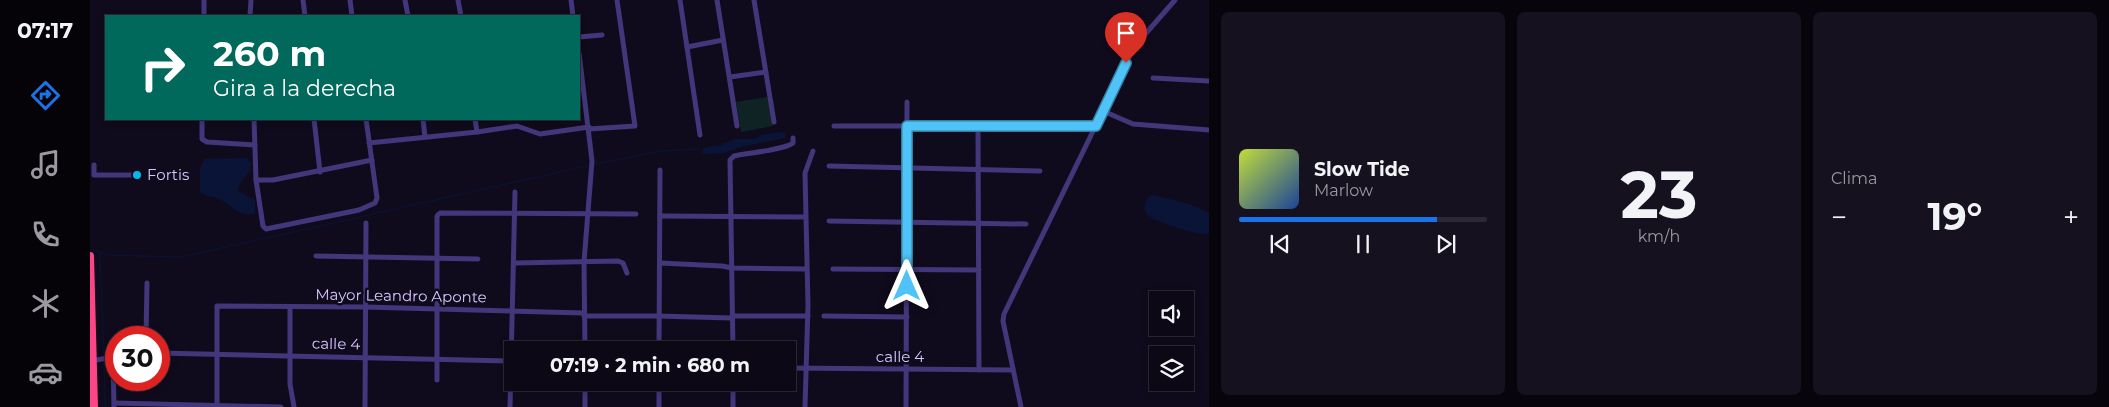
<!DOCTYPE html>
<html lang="es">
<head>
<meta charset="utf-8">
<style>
	:root { --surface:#0c0815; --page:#15111e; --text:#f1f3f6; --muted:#9a9aa0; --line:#2c2934; --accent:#1a73e8 }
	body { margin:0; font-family:Montserrat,sans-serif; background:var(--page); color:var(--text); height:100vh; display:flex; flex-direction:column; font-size:19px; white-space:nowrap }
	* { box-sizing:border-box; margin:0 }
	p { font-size:16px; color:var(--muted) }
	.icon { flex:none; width:28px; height:28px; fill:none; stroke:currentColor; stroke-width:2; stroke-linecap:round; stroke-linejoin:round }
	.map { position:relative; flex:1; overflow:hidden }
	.details { display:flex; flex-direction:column; gap:12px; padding:12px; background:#07040c; width:900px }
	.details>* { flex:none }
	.guide { position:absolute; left:15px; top:15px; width:475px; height:105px; border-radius:0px; box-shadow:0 2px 8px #0003,0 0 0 1px var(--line); background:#00695c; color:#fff; overflow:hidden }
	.controls { position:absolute; left:1059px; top:291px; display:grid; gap:10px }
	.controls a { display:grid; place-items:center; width:45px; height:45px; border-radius:0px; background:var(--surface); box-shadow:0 2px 8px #0003,0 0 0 1px var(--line); font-size:25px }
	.speed { position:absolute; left:15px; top:326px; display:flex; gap:10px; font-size:25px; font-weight:700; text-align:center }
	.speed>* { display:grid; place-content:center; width:65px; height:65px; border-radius:50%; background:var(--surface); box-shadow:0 2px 8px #0003,0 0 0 1px var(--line); line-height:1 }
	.speed .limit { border:8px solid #d22; background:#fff; color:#111 }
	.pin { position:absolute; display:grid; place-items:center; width:42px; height:42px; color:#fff; margin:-51px -21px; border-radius:50% 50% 50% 0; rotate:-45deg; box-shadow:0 0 5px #0007 }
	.pin .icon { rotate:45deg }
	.me { position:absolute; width:55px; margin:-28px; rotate:0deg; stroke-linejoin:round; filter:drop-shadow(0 0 4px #0008) }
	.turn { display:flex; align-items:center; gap:18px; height:105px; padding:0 25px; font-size:22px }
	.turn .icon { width:65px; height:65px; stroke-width:2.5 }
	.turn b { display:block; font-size:35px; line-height:42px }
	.big { font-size:38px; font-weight:700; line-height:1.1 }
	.details .tile { flex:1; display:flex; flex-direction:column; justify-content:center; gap:8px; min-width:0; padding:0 18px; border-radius:8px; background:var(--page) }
	.details .dial { align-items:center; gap:0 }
	.dial b { font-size:65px; line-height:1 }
	.song { display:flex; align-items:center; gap:15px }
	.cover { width:60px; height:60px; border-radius:8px; background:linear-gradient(135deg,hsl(70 70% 55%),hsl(220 70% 35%)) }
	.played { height:5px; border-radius:2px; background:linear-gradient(90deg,var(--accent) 80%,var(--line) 80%) }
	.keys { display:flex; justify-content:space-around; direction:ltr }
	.heat { display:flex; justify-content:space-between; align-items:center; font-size:28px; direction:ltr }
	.details .tiles { flex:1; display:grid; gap:12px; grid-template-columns:repeat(3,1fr) }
	.trip { position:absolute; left:414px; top:341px; width:292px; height:50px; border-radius:0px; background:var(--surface); box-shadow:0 2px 8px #0003,0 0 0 1px var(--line); font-weight:700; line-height:50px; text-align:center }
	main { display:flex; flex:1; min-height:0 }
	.dock { display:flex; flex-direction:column; width:90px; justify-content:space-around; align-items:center; background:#050308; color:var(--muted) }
	.dock .icon { width:35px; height:35px }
	.dock .current { color:var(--accent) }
	.dock b { font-size:22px; color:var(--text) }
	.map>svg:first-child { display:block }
	.green { fill:#0f2325 }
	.water { fill:#091437 }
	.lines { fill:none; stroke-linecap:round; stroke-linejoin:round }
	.stream { stroke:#091437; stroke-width:1 }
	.minor { stroke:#42377a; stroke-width:5 }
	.highway { stroke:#fb4585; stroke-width:8 }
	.route-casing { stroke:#337fa1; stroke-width:12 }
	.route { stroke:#4fc3f7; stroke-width:9 }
	.poi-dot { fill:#06b7eb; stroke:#100b1c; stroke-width:2 }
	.labels { text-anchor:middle; stroke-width:5; stroke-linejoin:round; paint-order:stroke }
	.poi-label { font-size:15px; fill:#d5c7fe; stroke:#100b1c; text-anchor:start }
	.street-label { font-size:15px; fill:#d5c7fe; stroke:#100b1c }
</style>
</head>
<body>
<main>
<nav class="dock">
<b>07:17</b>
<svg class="icon current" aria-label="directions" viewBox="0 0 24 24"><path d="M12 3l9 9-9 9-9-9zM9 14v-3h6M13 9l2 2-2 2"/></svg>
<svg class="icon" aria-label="music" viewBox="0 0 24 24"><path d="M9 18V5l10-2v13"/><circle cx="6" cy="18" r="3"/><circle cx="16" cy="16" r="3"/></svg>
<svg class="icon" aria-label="phone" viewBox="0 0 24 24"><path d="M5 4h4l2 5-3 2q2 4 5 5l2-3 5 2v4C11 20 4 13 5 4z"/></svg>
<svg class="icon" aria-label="climate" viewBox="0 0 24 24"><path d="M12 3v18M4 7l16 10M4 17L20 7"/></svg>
<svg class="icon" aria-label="car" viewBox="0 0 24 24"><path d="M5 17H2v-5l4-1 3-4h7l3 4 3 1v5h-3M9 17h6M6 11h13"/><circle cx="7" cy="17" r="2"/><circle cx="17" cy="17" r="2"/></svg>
</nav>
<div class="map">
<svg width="1119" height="407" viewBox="0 0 1119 407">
	<rect width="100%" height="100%" fill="#100b1c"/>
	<polygon class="green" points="677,97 683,126 651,132 646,102"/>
	<g class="water">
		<polygon points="688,132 695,133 696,138 654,146 634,153 613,154 612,149 625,145 629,146 644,139 665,139 672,135"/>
		<path d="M157,158l4,5c0,13 -12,16 -13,28l17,9v13c-15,6 -24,-9 -36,-14 -7,-3 -13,-2 -19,-7v-24l5,-9z"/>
		<path d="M1063,195l36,9 20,9v21c-11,2 -52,-12 -62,-19l-3,-7 4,-11z"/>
	</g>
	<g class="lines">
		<g class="stream">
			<polyline points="506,164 571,151 611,149"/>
			<polyline points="4,250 16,255 91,257 497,166"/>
			<polyline points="10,253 14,356"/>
			<polyline points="14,360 15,407"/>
		</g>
		<g class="minor">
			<polyline points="213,0 215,16"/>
			<polyline points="260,0 262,16"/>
			<polyline points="315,0 318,16"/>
			<polyline points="368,0 371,16"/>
			<polyline points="481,0 483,16"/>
			<polyline points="590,0 610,135"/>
			<polyline points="627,0 647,126"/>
			<polyline points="664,0 684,122"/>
			<polyline points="114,16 114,0"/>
			<polyline points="160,16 161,0"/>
			<polyline points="489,37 512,35"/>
			<polyline points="597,47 633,40"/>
			<polyline points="489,53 502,161 494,262 495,350"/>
			<polyline points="640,77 676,72"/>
			<polyline points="1063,78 1119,81"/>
			<polyline points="1013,111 1043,124 1119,130"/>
			<polyline points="112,119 112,139 117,142 165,145"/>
			<polyline points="164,119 166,180 173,226 176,229 269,210 285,203 287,198 276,119"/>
			<polyline points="224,119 230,172"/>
			<polyline points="333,119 335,137"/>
			<polyline points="744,126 1006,126"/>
			<polyline points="888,126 889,370"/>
			<polyline points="499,129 545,126 527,0"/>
			<polyline points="387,132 427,126 450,134 499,127"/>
			<polyline points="279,143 387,132 385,119"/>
			<polyline points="4,165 4,175 47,175"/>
			<polyline points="739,166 950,171"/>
			<polyline points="166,180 183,180 282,160"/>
			<polyline points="571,216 715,217"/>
			<polyline points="739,221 936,224"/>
			<polyline points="226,256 388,259"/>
			<polyline points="424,263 528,261 533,263 537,273"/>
			<polyline points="570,263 632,266 642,268 716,269"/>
			<polyline points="743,269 889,270"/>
			<polyline points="200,307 200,384 204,407"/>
			<polyline points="494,316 568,316 642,318"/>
			<polyline points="642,316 718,316"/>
			<polyline points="734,316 817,317"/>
			<polyline points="56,338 57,283"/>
			<polyline points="569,350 570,170"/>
			<path d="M643,350l-3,-190 4,-4c14,-3 50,-6 59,-13v-5"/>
			<polyline points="69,353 422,361"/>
			<polyline points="23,357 24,407"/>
			<polyline points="0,361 24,357"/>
			<polyline points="698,368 923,370"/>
			<polyline points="347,380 347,216 350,213 546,214"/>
			<polyline points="24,403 191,407"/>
			<polyline points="127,407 127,306 275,307 494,313"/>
			<polyline points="275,407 276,223"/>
			<polyline points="420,407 425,192"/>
			<polyline points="495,407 495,382"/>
			<polyline points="569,407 569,382"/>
			<polyline points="643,407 643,382"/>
			<polyline points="715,407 718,305 715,173 723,151"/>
			<polyline points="816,407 817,102"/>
			<polyline points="931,407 913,321 914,314 1044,47 1085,0"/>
		</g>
		<polyline class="highway" points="0,256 4,407"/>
	</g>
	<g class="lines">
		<defs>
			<polyline id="route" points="817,286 817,126 1006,126 1036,63"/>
		</defs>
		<use href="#route" class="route-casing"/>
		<use href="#route" class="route"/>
	</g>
	<circle class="poi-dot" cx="47" cy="175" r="5"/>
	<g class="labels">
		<g class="poi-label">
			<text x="57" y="180">Fortis</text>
		</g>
		<g class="street-label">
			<text transform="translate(311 296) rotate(1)" y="5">Mayor Leandro Aponte</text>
			<text transform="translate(246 344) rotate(1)" y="5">calle 4</text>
			<text x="810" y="362">calle 4</text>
		</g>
	</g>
</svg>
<div class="controls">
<a><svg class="icon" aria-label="sound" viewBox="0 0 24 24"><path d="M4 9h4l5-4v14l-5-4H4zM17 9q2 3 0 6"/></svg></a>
<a><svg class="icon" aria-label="layers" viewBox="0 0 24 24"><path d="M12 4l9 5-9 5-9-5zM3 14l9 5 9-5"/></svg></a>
</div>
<div class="speed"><div class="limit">30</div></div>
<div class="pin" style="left:1036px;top:63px;background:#d93025"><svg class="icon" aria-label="arrive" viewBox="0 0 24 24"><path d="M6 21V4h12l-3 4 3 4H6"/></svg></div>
<svg class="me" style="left:817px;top:286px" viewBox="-20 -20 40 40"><path d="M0-17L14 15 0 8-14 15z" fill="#4fc3f7" stroke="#fff" stroke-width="4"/></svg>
<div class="trip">07:19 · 2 min · 680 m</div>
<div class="guide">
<div class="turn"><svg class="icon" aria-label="right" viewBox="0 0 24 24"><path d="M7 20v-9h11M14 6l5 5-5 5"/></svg><div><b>260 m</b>Gira a la derecha</div></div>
</div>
</div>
<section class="details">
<div class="tiles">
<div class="tile">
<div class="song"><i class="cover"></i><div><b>Slow Tide</b><p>Marlow</p></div></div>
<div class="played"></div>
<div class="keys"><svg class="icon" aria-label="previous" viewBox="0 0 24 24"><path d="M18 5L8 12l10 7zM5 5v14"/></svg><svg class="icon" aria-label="pause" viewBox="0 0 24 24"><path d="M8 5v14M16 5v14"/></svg><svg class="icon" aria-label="next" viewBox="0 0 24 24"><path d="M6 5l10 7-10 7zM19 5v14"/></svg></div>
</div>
<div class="tile dial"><b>23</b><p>km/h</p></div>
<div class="tile"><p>Clima</p>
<div class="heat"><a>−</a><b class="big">19°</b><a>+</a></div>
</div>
</div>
</section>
</main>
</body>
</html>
